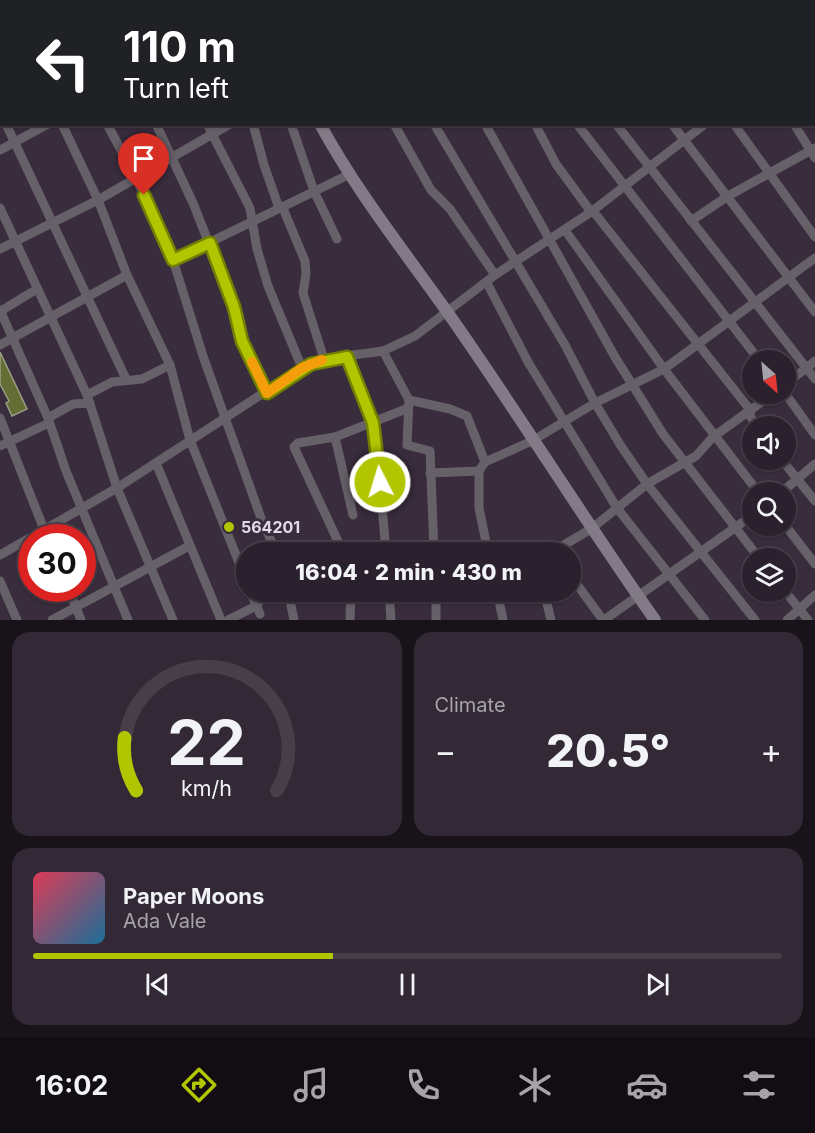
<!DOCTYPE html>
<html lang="en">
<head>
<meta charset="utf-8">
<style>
	:root { --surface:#2b212e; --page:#332936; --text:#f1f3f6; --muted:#a6a3aa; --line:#473e4a; --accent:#b1c500 }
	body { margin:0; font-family:Inter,sans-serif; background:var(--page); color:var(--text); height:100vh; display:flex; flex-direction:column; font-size:22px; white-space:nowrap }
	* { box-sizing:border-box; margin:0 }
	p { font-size:20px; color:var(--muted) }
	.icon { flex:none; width:33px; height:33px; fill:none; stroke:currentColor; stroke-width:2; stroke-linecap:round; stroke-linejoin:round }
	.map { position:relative; height:620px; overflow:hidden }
	.drawer { display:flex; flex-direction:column; gap:12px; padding:12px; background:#181219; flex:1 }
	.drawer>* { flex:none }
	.top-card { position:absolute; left:0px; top:0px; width:816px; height:126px; box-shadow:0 2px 4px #0004,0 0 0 2px var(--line); background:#202124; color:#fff; overflow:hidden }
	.needle { width:39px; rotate:153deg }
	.controls { position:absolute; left:742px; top:350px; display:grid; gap:12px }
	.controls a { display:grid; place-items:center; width:54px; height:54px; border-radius:50%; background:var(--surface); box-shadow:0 2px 4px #0004,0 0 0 2px var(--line); font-size:30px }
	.speed { position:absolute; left:18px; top:524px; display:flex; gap:12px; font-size:30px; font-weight:700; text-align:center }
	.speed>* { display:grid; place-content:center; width:78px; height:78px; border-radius:50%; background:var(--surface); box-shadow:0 2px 4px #0004,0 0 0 2px var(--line); line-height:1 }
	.speed .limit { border:9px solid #d22; background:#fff; color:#111 }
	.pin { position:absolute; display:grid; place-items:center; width:51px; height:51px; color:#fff; margin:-62px -26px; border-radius:50% 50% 50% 0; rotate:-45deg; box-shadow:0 0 6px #0007 }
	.pin .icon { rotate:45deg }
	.me { position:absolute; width:66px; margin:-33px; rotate:355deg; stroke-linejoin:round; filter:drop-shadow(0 0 4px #0008) }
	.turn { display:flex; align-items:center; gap:21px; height:126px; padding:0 24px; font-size:27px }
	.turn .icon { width:78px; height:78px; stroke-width:2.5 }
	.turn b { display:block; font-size:42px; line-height:51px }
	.big { font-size:45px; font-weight:800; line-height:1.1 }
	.drawer .card { flex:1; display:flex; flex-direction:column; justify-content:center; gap:9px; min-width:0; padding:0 21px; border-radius:18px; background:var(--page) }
	.drawer .dial { align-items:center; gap:0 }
	.dial svg { height:156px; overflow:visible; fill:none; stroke:var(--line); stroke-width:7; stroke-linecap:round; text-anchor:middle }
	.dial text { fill:var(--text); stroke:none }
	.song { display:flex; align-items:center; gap:18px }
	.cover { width:72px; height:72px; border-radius:9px; background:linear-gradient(135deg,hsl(350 70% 55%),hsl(200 70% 35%)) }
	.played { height:6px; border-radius:3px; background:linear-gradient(90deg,var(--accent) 40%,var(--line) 40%) }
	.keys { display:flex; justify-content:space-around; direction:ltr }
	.heat { display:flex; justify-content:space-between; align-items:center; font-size:33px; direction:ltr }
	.drawer .tiles { flex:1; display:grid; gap:12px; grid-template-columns:1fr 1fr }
	.card:last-child { grid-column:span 2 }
	.trip { position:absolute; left:236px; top:542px; width:345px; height:60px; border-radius:30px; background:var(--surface); box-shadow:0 2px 4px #0004,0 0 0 2px var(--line); font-weight:800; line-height:60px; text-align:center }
	.dock { display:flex; height:96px; justify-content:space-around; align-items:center; background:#110d12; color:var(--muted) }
	.dock .icon { width:42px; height:42px }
	.dock .selected { color:var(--accent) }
	.dock b { font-size:27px; color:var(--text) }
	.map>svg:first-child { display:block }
	.building { fill:#646d33; stroke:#9a9f87; stroke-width:1.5 }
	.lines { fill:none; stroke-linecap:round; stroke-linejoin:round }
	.street { stroke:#666069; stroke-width:9 }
	.secondary { stroke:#837a87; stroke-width:12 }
	.route-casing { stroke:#738000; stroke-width:15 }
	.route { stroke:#b1c500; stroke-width:10 }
	.slow { stroke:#f59e0b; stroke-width:10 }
	.poi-dot { fill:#b1c500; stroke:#392c3d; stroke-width:2 }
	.labels { text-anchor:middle; stroke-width:6; stroke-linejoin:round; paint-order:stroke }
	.poi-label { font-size:16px; font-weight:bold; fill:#e1d9e4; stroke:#392c3d; text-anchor:start }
</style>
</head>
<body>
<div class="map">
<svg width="815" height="620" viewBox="0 0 815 620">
	<rect width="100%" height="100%" fill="#392c3d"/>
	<polygon class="building" points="0,352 27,409 12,416 6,403 9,401 0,384"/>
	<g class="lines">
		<g class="street">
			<polyline points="186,0 186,2"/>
			<polyline points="337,0 338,2"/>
			<polyline points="378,0 379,2"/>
			<polyline points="424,0 425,2"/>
			<polyline points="474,0 474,2"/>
			<polyline points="523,0 524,2"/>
			<polyline points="587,0 588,2"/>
			<polyline points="636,0 637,2"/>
			<polyline points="683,0 684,2"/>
			<polyline points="783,0 784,2"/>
			<polyline points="287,2 290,0"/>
			<polyline points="495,2 499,0"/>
			<polyline points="725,2 727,0"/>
			<polyline points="0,54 2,53"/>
			<polyline points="814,60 815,61"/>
			<polyline points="814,91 815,90"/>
			<polyline points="0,113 2,116"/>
			<polyline points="6,124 126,379"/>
			<polyline points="62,124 98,200 127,275 170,365 190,440 246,580"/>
			<polyline points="107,124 136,178 173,260 204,359 261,518 276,552"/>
			<polyline points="156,124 193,203 234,307 242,341 267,393"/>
			<polyline points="207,124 250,208 257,249 268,286 302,368"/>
			<polyline points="253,124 264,165 279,208"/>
			<polyline points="291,124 314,191 337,239"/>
			<polyline points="394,124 431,190 450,209 495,275"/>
			<polyline points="434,124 565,345 595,403 621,446 647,484 755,620"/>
			<polyline points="485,124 615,357 663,434 759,558"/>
			<polyline points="535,124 556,164 591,212"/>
			<polyline points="577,124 759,360"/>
			<polyline points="616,124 815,379"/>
			<polyline points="672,124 815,312"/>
			<polyline points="734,124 815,237"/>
			<polyline points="794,124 815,158"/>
			<polyline points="0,150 48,124"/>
			<polyline points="282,206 305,261 306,274 303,293 324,359"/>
			<polyline points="0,208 87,395 117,488 173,620"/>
			<polyline points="593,211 751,411"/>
			<polyline points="691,221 728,196 815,148"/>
			<polyline points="565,230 664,369 758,492"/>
			<polyline points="0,249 98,200 230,124"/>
			<polyline points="173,260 348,175"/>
			<polyline points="487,283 528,362 617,508 705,620"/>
			<polyline points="0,310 48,418 66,471 128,620"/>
			<polyline points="1,311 37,289"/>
			<polyline points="0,345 127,275"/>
			<polyline points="383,351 409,400 407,445 430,451 434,552"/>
			<polyline points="347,357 376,437 386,552"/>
			<polyline points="786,384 815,361"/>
			<polyline points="785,393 815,435"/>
			<polyline points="87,395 112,382 142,379 170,365"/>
			<polyline points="409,400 450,409 467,416 485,462"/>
			<polyline points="748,413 757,426"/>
			<polyline points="0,418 47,537"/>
			<polyline points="48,418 73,404 90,403"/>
			<polyline points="335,437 353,515"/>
			<polyline points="0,446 49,423"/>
			<polyline points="781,459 815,501"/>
			<polyline points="156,463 221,620"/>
			<polyline points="430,473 479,471"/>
			<polyline points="782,492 815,464"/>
			<polyline points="785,525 815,564"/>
			<polyline points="343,552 294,447 298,443 335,437 406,409"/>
			<polyline points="488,552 479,508 479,471 485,462 532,441 595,403 664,369 815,258"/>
			<polyline points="552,552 591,529 647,484 696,456 713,437 774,393"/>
			<polyline points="0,555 117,488 302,368 324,359 383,351 415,336 495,275 591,212 705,124"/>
			<polyline points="570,575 603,620"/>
			<polyline points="0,581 17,620"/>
			<polyline points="68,588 81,620"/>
			<polyline points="250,591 260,614"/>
			<polyline points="288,591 294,620"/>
			<polyline points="389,591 391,620"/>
			<polyline points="436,591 436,620"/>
			<polyline points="497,591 503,620"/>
			<polyline points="544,591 551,620"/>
			<polyline points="785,591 808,620"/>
			<polyline points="389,600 437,591"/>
			<polyline points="52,620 189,546"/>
			<polyline points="228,620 256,606 262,598 274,591"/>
			<polyline points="350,620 351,591"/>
			<polyline points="604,620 753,515"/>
			<polyline points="787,620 815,595"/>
		</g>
		<g class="secondary">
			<polyline points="236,0 237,2"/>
			<polyline points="87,2 90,0"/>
			<polyline points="0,9 2,18"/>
			<path d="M320,124c37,68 84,127 128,189 71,101 136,207 207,307"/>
		</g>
	</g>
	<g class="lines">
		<defs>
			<polyline id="route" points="144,195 173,260 210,243 234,307 242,341 267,393 311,364 347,357 373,423 380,482"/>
		</defs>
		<use href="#route" class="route-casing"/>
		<use href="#route" class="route"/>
		<polyline class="slow" points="252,362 267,393 302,368 322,360"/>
	</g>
	<circle class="poi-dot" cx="229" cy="527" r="6"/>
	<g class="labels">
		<g class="poi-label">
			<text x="241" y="533">564201</text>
		</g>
	</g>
</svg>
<div class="controls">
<a><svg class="needle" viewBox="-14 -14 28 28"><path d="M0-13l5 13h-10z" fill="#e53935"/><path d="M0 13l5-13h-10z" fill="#a6a3aa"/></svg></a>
<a><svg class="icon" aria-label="sound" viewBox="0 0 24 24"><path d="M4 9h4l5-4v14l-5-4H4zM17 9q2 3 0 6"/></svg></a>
<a><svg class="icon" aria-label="search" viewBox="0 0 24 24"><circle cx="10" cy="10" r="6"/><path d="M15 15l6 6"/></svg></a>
<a><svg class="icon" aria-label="layers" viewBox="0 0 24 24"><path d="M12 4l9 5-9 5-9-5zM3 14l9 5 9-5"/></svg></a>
</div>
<div class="speed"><div class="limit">30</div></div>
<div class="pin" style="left:144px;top:195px;background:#d93025"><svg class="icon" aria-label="arrive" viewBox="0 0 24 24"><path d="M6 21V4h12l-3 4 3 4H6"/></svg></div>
<svg class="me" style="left:380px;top:482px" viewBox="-20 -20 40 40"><circle r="17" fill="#b1c500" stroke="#fff" stroke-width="3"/><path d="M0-11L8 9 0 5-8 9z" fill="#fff"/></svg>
<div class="trip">16:04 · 2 min · 430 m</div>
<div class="top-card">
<div class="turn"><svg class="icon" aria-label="left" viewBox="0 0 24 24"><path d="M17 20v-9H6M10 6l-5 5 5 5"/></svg><div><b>110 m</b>Turn left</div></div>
</div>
</div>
<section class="drawer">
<div class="tiles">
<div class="card dial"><svg viewBox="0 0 100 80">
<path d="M14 69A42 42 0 1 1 86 69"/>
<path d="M14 69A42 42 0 0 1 8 42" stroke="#b1c500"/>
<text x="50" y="56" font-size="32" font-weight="700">22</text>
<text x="50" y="72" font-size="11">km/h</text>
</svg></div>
<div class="card"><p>Climate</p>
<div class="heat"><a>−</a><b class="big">20.5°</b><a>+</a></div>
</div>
<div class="card">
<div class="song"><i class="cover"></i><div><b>Paper Moons</b><p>Ada Vale</p></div></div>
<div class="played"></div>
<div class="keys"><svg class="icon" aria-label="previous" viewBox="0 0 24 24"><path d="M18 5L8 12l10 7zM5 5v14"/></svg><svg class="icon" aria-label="pause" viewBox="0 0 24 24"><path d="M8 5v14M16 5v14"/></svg><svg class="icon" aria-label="next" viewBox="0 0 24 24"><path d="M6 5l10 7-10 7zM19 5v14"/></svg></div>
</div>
</div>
</section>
<nav class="dock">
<b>16:02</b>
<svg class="icon selected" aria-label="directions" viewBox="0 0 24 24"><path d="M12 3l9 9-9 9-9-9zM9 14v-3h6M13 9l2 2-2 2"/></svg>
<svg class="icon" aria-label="music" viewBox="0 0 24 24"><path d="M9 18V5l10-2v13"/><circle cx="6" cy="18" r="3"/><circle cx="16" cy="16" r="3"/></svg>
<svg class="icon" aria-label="phone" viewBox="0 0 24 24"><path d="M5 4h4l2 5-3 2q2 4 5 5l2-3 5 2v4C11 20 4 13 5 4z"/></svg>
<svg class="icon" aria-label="climate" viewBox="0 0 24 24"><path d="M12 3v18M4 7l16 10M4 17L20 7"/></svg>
<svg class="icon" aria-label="car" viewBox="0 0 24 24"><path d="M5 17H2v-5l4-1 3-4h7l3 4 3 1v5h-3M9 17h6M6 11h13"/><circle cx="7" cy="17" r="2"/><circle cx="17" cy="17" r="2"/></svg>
<svg class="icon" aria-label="filters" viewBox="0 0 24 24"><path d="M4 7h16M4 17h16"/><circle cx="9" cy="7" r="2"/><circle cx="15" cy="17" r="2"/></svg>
</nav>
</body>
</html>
